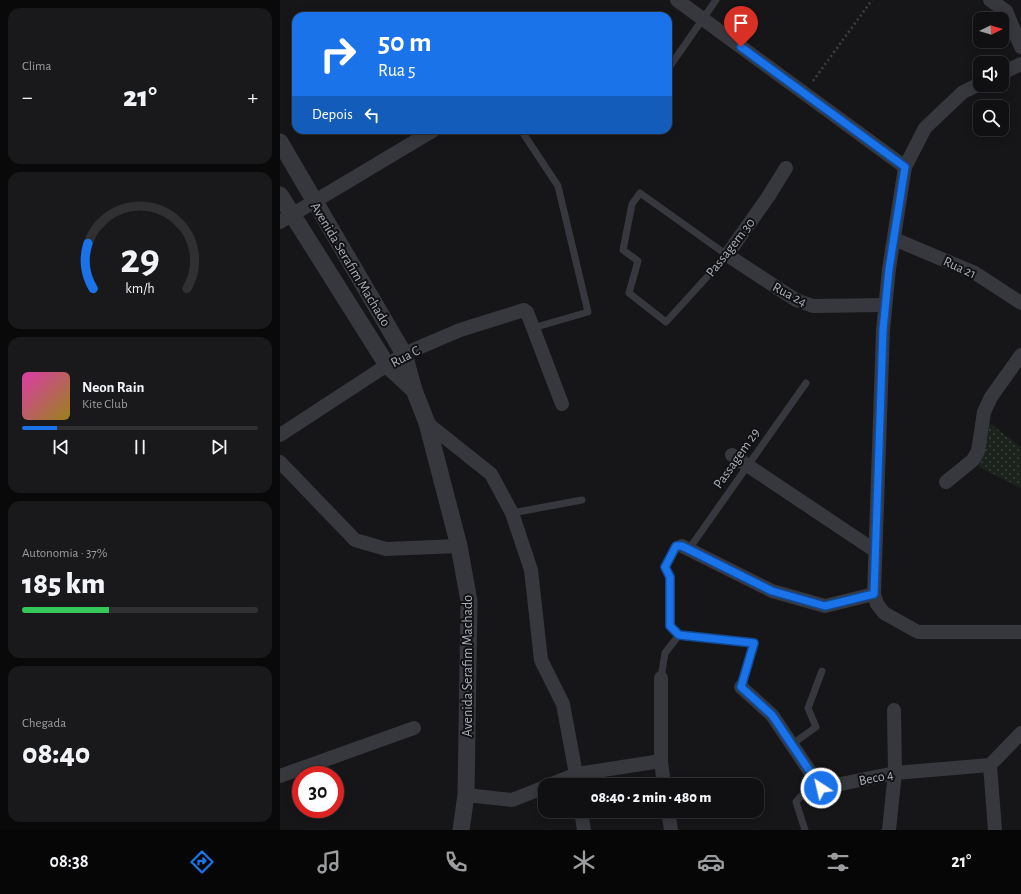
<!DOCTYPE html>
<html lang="pt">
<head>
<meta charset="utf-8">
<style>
	:root { --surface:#101012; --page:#19191b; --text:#f1f3f6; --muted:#9c9d9f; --line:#303032; --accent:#1a73e8 }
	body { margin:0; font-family:"Alegreya Sans",sans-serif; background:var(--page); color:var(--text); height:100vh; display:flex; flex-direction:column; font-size:15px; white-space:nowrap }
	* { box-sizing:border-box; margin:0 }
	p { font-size:13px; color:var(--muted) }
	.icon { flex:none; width:22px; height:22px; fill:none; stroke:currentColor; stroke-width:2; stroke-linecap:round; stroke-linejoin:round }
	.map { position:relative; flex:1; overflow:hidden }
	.details { display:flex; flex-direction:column; gap:8px; padding:8px; background:#09090a; width:280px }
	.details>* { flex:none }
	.top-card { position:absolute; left:12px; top:12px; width:380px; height:122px; border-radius:12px; box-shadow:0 2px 10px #0003,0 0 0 1px var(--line); background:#1a73e8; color:#fff; overflow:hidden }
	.needle { width:26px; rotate:85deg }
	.fabs { position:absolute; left:693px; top:12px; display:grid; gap:8px }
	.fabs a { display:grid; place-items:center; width:36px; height:36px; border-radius:8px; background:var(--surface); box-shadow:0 2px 10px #0003,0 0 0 1px var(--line); font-size:20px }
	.speed { position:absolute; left:12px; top:766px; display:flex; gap:8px; font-size:20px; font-weight:700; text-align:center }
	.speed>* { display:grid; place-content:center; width:52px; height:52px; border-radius:50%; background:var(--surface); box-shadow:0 2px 10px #0003,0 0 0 1px var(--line); line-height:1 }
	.speed .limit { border:6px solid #d22; background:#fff; color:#111 }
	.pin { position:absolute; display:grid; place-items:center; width:34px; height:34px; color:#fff; margin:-41px -17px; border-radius:50% 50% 50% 0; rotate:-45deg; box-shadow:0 0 4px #0007 }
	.pin .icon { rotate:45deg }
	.me { position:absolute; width:44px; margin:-22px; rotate:325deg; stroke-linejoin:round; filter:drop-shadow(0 0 3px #0008) }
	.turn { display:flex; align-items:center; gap:14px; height:84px; padding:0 20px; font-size:18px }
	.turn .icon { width:52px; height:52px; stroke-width:2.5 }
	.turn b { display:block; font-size:28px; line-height:34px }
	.then { display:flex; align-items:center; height:38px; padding:0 20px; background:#0003; gap:8px; font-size:15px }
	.big { font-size:30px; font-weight:800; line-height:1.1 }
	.details .widget { flex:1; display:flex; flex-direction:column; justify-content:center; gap:6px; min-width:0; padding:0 14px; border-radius:12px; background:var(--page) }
	.details .dial { align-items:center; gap:0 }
	.dial svg { height:104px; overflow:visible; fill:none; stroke:var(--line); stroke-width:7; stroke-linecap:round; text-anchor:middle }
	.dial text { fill:var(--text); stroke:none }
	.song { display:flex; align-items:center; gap:12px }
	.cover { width:48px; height:48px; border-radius:6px; background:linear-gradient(135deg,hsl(320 70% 55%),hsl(50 70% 35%)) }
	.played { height:4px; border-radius:2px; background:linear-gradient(90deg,var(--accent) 15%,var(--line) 15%) }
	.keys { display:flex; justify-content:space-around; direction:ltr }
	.heat { display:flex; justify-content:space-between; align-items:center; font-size:22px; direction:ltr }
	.charge { height:6px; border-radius:3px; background:linear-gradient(90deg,#34c759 37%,var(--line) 0) }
	.trip { position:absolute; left:258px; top:778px; width:226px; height:40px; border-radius:12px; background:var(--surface); box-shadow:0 2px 10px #0003,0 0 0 1px var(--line); font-weight:800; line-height:40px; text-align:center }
	.tabs { display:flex; height:64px; justify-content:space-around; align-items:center; background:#060607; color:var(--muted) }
	.tabs .icon { width:28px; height:28px }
	.tabs .on { color:var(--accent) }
	.tabs b { font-size:18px; color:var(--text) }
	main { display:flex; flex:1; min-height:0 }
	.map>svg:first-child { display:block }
	.grass { fill:url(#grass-dots) }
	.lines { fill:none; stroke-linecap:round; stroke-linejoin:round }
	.path { stroke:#3d3f44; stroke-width:2.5; stroke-dasharray:2 3; stroke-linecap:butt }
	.service { stroke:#37383d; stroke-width:7 }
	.minor { stroke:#37383d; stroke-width:14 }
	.tertiary { stroke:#37383d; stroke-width:17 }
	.route-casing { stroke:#114b97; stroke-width:10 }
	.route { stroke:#1a73e8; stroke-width:7 }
	.labels { text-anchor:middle; stroke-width:4; stroke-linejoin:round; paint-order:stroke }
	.street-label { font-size:14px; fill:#a8adb8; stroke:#111113 }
</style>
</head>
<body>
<main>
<section class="details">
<div class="widget"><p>Clima</p>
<div class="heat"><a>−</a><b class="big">21°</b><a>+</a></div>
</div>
<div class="widget dial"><svg viewBox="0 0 100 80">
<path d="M14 69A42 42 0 1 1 86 69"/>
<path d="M14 69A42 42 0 0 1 10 34" stroke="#1a73e8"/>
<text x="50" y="56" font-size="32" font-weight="700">29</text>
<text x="50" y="72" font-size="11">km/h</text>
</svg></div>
<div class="widget">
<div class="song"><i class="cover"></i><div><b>Neon Rain</b><p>Kite Club</p></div></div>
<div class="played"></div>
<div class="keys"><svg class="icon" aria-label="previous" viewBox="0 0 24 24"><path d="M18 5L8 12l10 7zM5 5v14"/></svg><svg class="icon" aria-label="pause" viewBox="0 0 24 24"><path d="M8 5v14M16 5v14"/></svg><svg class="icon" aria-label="next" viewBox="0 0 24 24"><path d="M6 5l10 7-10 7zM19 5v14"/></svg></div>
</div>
<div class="widget"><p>Autonomia · 37%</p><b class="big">185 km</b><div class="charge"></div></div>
<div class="widget"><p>Chegada</p><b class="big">08:40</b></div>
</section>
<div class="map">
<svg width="741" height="830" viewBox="0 0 741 830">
	<defs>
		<pattern id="grass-dots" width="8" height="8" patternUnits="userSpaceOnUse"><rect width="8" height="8" fill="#1c231d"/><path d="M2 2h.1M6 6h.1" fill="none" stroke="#3a403c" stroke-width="1.8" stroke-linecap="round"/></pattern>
	</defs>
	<rect width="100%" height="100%" fill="#161618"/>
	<polygon class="grass" points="708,422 741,447 741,488 699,467"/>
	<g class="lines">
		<polyline class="path" points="533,81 592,0"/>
		<g class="service">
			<polyline points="388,69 436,0"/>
			<polyline points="241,130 278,186 308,312 253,328"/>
			<polygon points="360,193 447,255 386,322 349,293 358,261 343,250 352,204"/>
			<polyline points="232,513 302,500"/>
			<polyline points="409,549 526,383"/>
			<polyline points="399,635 390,626 390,577 385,567 396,546 402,546"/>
			<polyline points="381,678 385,653 399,635 474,643 461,687"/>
			<polyline points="511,745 536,727 528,708 542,671"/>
			<polyline points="525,830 516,802 521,796 541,788"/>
		</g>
		<g class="minor">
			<polyline points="397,0 625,167"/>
			<polyline points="710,0 726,11 741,47"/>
			<polyline points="722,73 741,64"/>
			<polyline points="700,84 683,92 645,128 625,167 609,269 603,330 594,594 597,604 604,613 638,632 741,632"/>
			<polyline points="506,168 488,197 447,255 516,300 533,306 605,305"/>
			<polyline points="0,222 154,130"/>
			<polyline points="614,239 695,273 741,303"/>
			<polyline points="147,423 211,474 232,513 251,570 261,660 283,704 298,785"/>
			<polyline points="0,435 124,354 180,330 244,310 247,312 282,404"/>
			<polyline points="452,455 594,550"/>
			<polyline points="0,462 75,540 106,549 179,546"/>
			<polyline points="666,482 693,460 698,451 704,412 711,397 741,355"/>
			<polyline points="402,546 492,591 545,606 594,594"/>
			<polyline points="381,678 381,761 384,785"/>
			<polyline points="461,687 492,715 541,788 615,773 710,765"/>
			<polyline points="0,776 134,728"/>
			<polyline points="269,785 297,774 381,761"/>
			<polyline points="186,795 232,800 265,787"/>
			<polyline points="301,811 304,830"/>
			<polyline points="388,811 391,830"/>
			<polyline points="609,830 615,773 614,710"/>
			<polyline points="715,830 710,765 741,733"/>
		</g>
		<g class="tertiary">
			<polyline points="0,142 124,354 134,390 147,423 179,546 189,601 186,795 181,830"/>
			<polyline points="0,195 107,365 134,390"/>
		</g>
	</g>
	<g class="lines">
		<defs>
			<polyline id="route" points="461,47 625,167 609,269 603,330 594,594 545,606 492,591 402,546 396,546 385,567 390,577 390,626 399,635 474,643 461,687 492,715 541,788"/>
		</defs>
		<use href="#route" class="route-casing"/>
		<use href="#route" class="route"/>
	</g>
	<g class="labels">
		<g class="street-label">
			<text transform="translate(450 247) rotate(-52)" y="5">Passagem 30</text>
			<text transform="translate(71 264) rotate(59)" y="5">Avenida Serafim Machado</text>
			<text transform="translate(680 267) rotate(25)" y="5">Rua 21</text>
			<text transform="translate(510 294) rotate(28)" y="5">Rua 24</text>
			<text transform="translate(125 356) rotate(-28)" y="5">Rua C</text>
			<text transform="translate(456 458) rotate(-55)" y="5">Passagem 29</text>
			<text transform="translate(187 666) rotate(-90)" y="5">Avenida Serafim Machado</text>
			<text transform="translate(596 777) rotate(-11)" y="5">Beco 4</text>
		</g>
	</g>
</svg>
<div class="fabs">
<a><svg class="needle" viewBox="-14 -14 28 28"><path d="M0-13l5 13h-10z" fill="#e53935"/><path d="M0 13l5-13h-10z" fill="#9c9d9f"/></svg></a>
<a><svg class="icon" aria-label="sound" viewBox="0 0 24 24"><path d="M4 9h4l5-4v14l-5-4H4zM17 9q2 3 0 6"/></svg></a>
<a><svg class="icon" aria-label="search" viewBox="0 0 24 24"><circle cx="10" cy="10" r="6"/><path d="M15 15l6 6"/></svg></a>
</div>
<div class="speed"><div class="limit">30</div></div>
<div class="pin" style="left:461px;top:47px;background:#d93025"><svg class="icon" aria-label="arrive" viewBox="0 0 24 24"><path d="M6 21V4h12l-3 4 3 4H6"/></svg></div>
<svg class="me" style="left:541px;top:788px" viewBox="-20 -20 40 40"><circle r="17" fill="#1a73e8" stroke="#fff" stroke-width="3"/><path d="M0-11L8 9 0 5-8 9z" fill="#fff"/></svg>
<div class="trip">08:40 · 2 min · 480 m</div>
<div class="top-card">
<div class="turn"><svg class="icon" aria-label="right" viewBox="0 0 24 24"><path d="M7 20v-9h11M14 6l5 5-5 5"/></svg><div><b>50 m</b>Rua 5</div></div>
<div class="then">Depois<svg class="icon" aria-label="left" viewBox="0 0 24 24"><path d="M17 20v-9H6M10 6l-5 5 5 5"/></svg></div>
</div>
</div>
</main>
<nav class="tabs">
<b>08:38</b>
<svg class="icon on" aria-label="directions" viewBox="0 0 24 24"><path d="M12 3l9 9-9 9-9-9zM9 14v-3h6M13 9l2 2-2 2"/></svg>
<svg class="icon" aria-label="music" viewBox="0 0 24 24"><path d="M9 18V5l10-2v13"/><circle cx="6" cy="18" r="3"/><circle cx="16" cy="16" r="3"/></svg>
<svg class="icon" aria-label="phone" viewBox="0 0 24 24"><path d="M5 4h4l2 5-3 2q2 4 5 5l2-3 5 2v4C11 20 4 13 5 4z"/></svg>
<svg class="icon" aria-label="climate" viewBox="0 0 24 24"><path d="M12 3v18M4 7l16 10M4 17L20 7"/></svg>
<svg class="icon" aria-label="car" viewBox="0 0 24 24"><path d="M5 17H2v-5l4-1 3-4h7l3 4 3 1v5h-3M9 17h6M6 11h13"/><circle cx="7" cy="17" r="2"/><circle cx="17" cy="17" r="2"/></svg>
<svg class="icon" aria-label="filters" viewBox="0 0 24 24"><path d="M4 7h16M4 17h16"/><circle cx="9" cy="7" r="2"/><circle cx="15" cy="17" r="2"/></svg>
<b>21°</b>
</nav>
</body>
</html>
